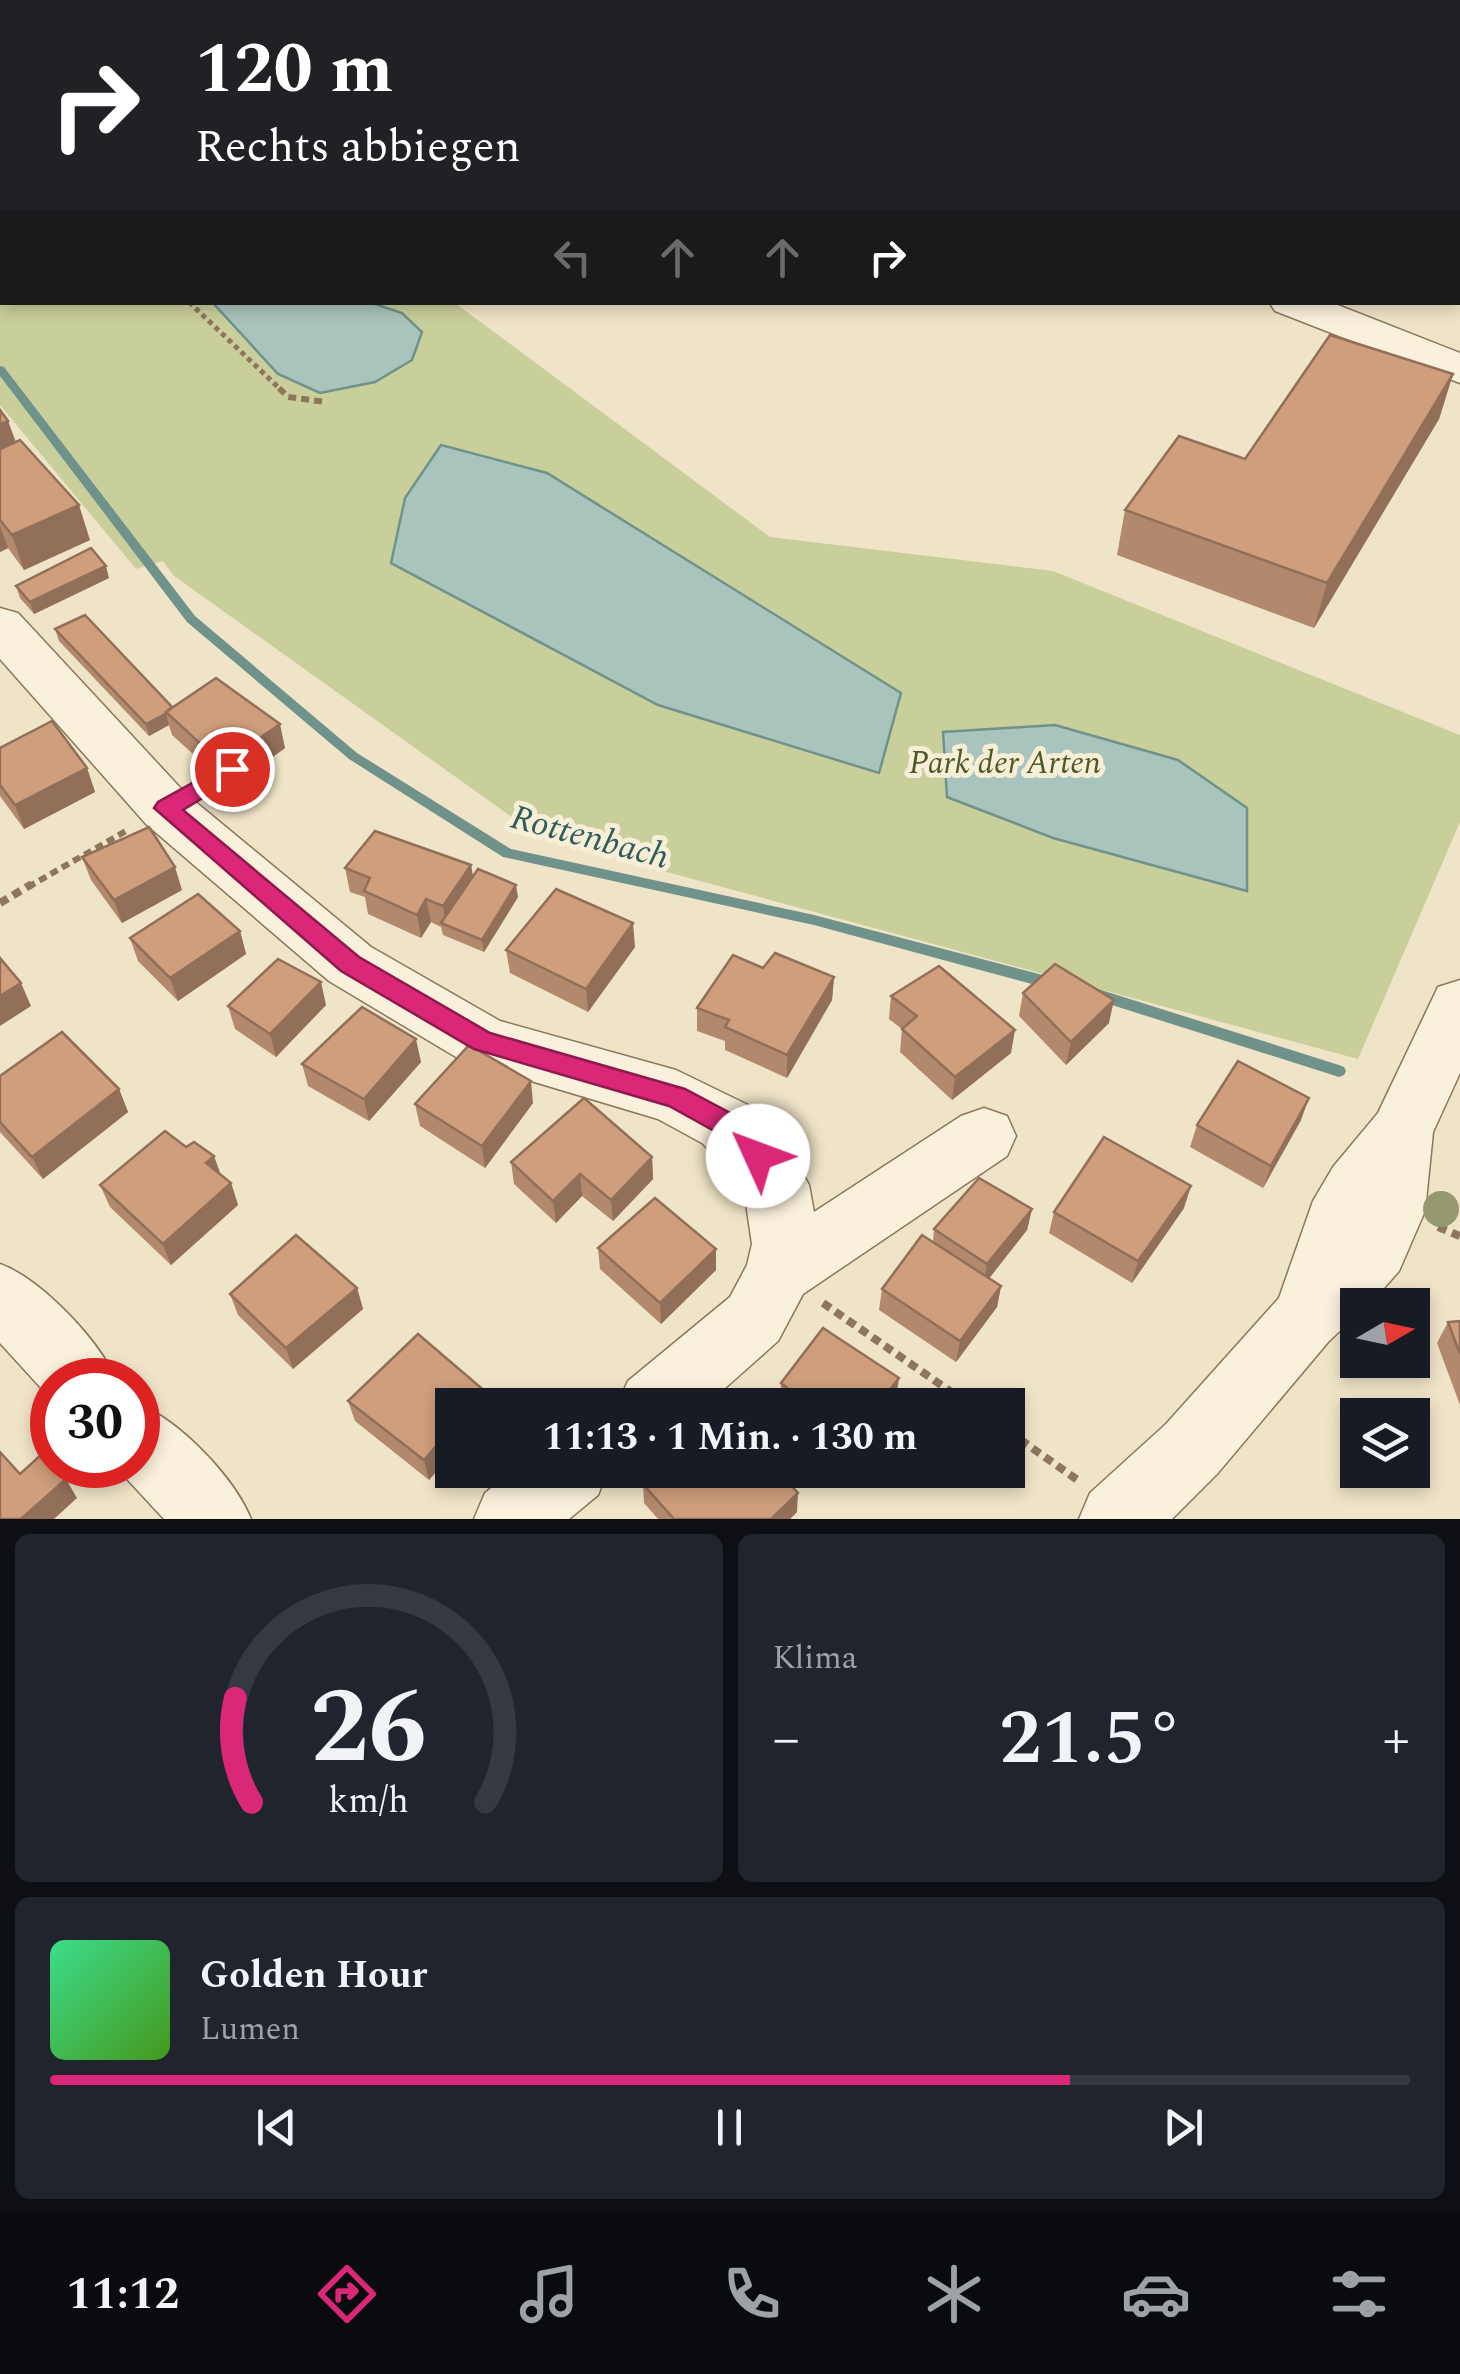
<!DOCTYPE html>
<html lang="de">
<head>
<meta charset="utf-8">
<style>
	:root { --surface:#171b24; --page:#20242c; --text:#f1f3f6; --muted:#9ea1a6; --line:#363941; --accent:#db2777 }
	body { margin:0; font-family:Spectral,serif; background:var(--page); color:var(--text); height:100vh; display:flex; flex-direction:column; font-size:38px; white-space:nowrap }
	* { box-sizing:border-box; margin:0 }
	p { font-size:32px; color:var(--muted) }
	.icon { flex:none; width:55px; height:55px; fill:none; stroke:currentColor; stroke-width:2; stroke-linecap:round; stroke-linejoin:round }
	.map { position:relative; height:1519px; overflow:hidden }
	.drawer { display:flex; flex-direction:column; gap:15px; padding:15px; background:#0d0f14; flex:1 }
	.drawer>* { flex:none }
	.banner { position:absolute; left:0px; top:0px; width:1460px; height:305px; box-shadow:0 5px 15px #0003; background:#202124; color:#fff; overflow:hidden }
	.needle { width:65px; rotate:81deg }
	.buttons { position:absolute; left:1340px; top:1288px; display:grid; gap:20px }
	.buttons a { display:grid; place-items:center; width:90px; height:90px; border-radius:0px; background:var(--surface); box-shadow:0 5px 15px #0003; font-size:50px }
	.speed { position:absolute; left:30px; top:1358px; display:flex; gap:20px; font-size:50px; font-weight:700; text-align:center }
	.speed>* { display:grid; place-content:center; width:130px; height:130px; border-radius:50%; background:var(--surface); box-shadow:0 5px 15px #0003; line-height:1 }
	.speed .limit { border:15px solid #d22; background:#fff; color:#111 }
	.pin { position:absolute; display:grid; place-items:center; width:85px; height:85px; color:#fff; margin:-42px; border:5px solid #fff; border-radius:50%; box-shadow:0 2px 10px #0007 }
	.me { position:absolute; width:110px; margin:-55px; rotate:313deg; stroke-linejoin:round; filter:drop-shadow(0 0 8px #0008) }
	.turn { display:flex; align-items:center; gap:35px; height:210px; padding:0 30px; font-size:45px }
	.turn .icon { width:130px; height:130px; stroke-width:2.5 }
	.turn b { display:block; font-size:70px; line-height:85px }
	.lanes { display:flex; align-items:center; height:95px; padding:0 30px; background:#0003; justify-content:center; gap:50px; direction:ltr }
	.lanes .off { opacity:.35 }
	.big { font-size:75px; font-weight:700; line-height:1.1 }
	.drawer .widget { flex:1; display:flex; flex-direction:column; justify-content:center; gap:15px; min-width:0; padding:0 35px; border-radius:15px; background:var(--page) }
	.drawer .dial { align-items:center; gap:0 }
	.dial svg { height:260px; overflow:visible; fill:none; stroke:var(--line); stroke-width:7; stroke-linecap:round; text-anchor:middle }
	.dial text { fill:var(--text); stroke:none }
	.song { display:flex; align-items:center; gap:30px }
	.cover { width:120px; height:120px; border-radius:15px; background:linear-gradient(135deg,hsl(150 70% 55%),hsl(100 70% 35%)) }
	.played { height:10px; border-radius:5px; background:linear-gradient(90deg,var(--accent) 75%,var(--line) 75%) }
	.keys { display:flex; justify-content:space-around; direction:ltr }
	.heat { display:flex; justify-content:space-between; align-items:center; font-size:55px; direction:ltr }
	.drawer .tiles { flex:1; display:grid; gap:15px; grid-template-columns:1fr 1fr }
	.widget:last-child { grid-column:span 2 }
	.trip { position:absolute; left:435px; top:1388px; width:590px; height:100px; border-radius:0px; background:var(--surface); box-shadow:0 5px 15px #0003; font-weight:700; line-height:100px; text-align:center }
	.dock { display:flex; height:160px; justify-content:space-around; align-items:center; background:#090b0e; color:var(--muted) }
	.dock .icon { width:70px; height:70px }
	.dock .active { color:var(--accent) }
	.dock b { font-size:45px; color:var(--text) }
	.map>svg:first-child { display:block }
	.green { fill:#c9cf9b }
	.water { fill:#a9c4bc; stroke:#6f938a; stroke-width:2.5 }
	.lines { fill:none; stroke-linecap:round; stroke-linejoin:round }
	.stream { fill:#6f938a; fill-rule:evenodd }
	.minor-casing { stroke:#8d765c; stroke-width:3 }
	.path-far2 { stroke:#8d765c; stroke-width:5; stroke-dasharray:5 4; stroke-linecap:butt }
	.path-far1 { stroke:#8d765c; stroke-width:6; stroke-dasharray:8 5; stroke-linecap:butt }
	.path { stroke:#8d765c; stroke-width:8; stroke-dasharray:9 6; stroke-linecap:butt }
	.minor { fill:#faf1dc; fill-rule:evenodd }
	.tree { fill:#96986f }
	.wall { fill:#b2896c }
	.shaded-wall { fill:#916f58 }
	.building { fill:#cf9f7d; stroke:#916f58; stroke-width:2.5 }
	.route { fill:#db2777; stroke:#8e194d; stroke-width:2.5 }
	.labels { text-anchor:middle; stroke-width:10; stroke-linejoin:round; paint-order:stroke }
	.park-label { font-size:32px; font-style:italic; fill:#4d5a26; stroke:#f7eed8 }
	.water-label { font-size:35px; font-style:italic; fill:#2f5d5a; stroke:#f7eed8 }
</style>
</head>
<body>
<div class="map">
<svg width="1460" height="1519" viewBox="0 0 1460 1519">
	<rect width="100%" height="100%" fill="#f0e4c8"/>
	<polygon class="green" points="0,0 292,0 2,2 2,302 455,303 770,537 1053,571 1460,735 1460,822 1358,1059 541,838 174,576 163,561 136,569 0,405"/>
	<g class="water">
		<polygon points="213,303 372,303 402,313 422,332 412,360 375,382 320,393 278,374"/>
		<polygon points="441,445 547,473 901,693 879,773 658,705 391,563 405,498"/>
		<polygon points="1055,725 1178,760 1247,808 1247,891 1053,838 947,797 943,732"/>
	</g>
	<g class="lines">
		<g class="stream">
			<polygon points="0,366 4,367 195,616 357,753 511,849 814,915 1054,978 1059,980 1061,984 1059,988 1054,990 814,925 503,857 349,759 187,622 0,376"/>
			<polygon points="1098,989 1339,1065 1344,1067 1346,1071 1344,1075 1339,1077 1093,999 1091,995 1093,991"/>
		</g>
		<defs>
			<g id="minor">
				<rect x="331" y="0" width="36" height="2"/>
				<polygon points="733,0 769,0 770,2 734,2"/>
				<polygon points="1269,302 1330,302 1460,353 1460,383 1275,311"/>
				<polygon points="0,608 18,613 186,794 371,947 500,1021 676,1070 748,1105 782,1136 809,1185 814,1212 961,1116 984,1108 1007,1116 1016,1136 1007,1156 803,1294 778,1341 706,1405 617,1405 628,1381 730,1297 747,1265 752,1244 744,1190 736,1176 702,1143 658,1119 461,1060 329,981 146,824 0,659"/>
				<polygon points="1460,980 1460,1073 1433,1132 1425,1211 1399,1271 1369,1305 1358,1305 1358,1314 1329,1341 1217,1474 1172,1519 1079,1519 1090,1493 1166,1424 1279,1298 1313,1201 1333,1167 1378,1113 1438,987"/>
				<path d="M0,1264c41,15 99,76 116,116h-64v20l-52,-57z"/>
				<path d="M138,1404c42,17 96,73 113,115h-87l-50,-54h24z"/>
				<polygon points="514,1470 608,1470 598,1495 569,1519 474,1519 485,1493"/>
			</g>
		</defs>
		<use href="#minor" class="minor-casing"/>
		<g class="path-far2">
			<polyline points="21,2 40,0"/>
			<polyline points="189,302 281,390"/>
		</g>
		<g class="path-far1">
			<polyline points="279,388 288,397 326,402"/>
			<polyline points="28,887 126,831"/>
		</g>
		<g class="path">
			<polyline points="0,903 32,884"/>
			<polyline points="1438,1227 1460,1236"/>
			<polyline points="823,1303 970,1405"/>
			<polyline points="1008,1431 1079,1481"/>
		</g>
		<use href="#minor" class="minor"/>
	</g>
	<circle class="tree" cx="1441" cy="1209" r="18"/>
	<g class="wall">
		<polygon points="1460,79 1460,260 1458,259 1458,83"/>
		<polygon points="1453,374 1439,419 1314,628 1117,555 1125,510 1245,459"/>
		<polygon points="0,410 8,421 16,442 90,540 24,570 8,548 0,552"/>
		<polygon points="109,578 34,614 20,598 16,586"/>
		<polygon points="55,629 172,707 285,748 256,769 258,780 224,802 211,790 207,778 238,758 237,757 213,772 172,735 169,725 149,736 59,641"/>
		<polygon points="0,748 87,768 95,792 24,829 0,796"/>
		<polygon points="82,857 182,890 122,923 91,880"/>
		<polygon points="471,865 473,877 518,897 484,952 443,935 441,927 431,922 421,938 368,914 365,897 350,892 345,868"/>
		<polygon points="240,931 246,954 178,1001 138,961 130,938"/>
		<polygon points="635,947 588,1012 510,973 506,950"/>
		<polygon points="763,968 834,977 832,1000 787,1078 725,1050 725,1041 697,1031 697,1008"/>
		<polygon points="1023,993 1109,1023 1066,1065 1019,1016"/>
		<polygon points="891,996 1011,1053 952,1100 900,1052 902,1029 889,1019"/>
		<polygon points="326,1005 276,1057 235,1029 228,1006"/>
		<polygon points="421,1062 369,1121 308,1086 302,1064"/>
		<polygon points="0,1076 119,1089 128,1112 43,1179 0,1132"/>
		<polygon points="533,1103 485,1168 420,1126 415,1104"/>
		<polygon points="1301,1120 1263,1188 1190,1147 1197,1125"/>
		<polygon points="652,1157 653,1179 613,1221 582,1196 556,1223 514,1184 511,1162"/>
		<polygon points="220,1175 231,1183 238,1205 171,1265 110,1207 100,1185"/>
		<polygon points="1184,1208 1132,1283 1049,1233 1054,1212"/>
		<polygon points="1032,1209 1027,1230 989,1278 1001,1286 997,1307 956,1362 879,1310 882,1289 933,1242 934,1229"/>
		<polygon points="598,1248 716,1249 716,1270 661,1324 600,1269"/>
		<polygon points="357,1288 363,1309 293,1369 238,1315 230,1294"/>
		<polygon points="1460,1321 1460,1405 1437,1343 1448,1322"/>
		<polygon points="781,1383 896,1398 891,1405 782,1405 780,1403"/>
		<polygon points="348,1401 452,1405 452,1453 429,1480 355,1421"/>
		<polygon points="643,1484 797,1512 790,1519 658,1519 644,1503"/>
	</g>
	<g class="shaded-wall">
		<polygon points="1453,374 1439,419 1314,628 1327,583"/>
		<polygon points="8,421 20,455 0,463 0,424"/>
		<polygon points="79,505 90,540 24,570 12,535"/>
		<polygon points="0,526 8,548 0,552"/>
		<polygon points="106,566 109,578 34,614 30,602"/>
		<polygon points="166,713 169,725 149,736 146,724"/>
		<polygon points="280,724 285,748 256,769 258,780 224,802 221,791 253,770 247,747"/>
		<polygon points="230,733 237,757 213,772 206,749"/>
		<polygon points="87,768 95,792 24,829 15,805"/>
		<polygon points="471,865 475,889 446,925 443,906"/>
		<polygon points="175,867 182,890 122,923 114,900"/>
		<polygon points="516,885 518,897 484,952 482,940"/>
		<polygon points="426,899 431,922 421,938 417,915"/>
		<polygon points="633,923 635,947 588,1012 586,989"/>
		<polygon points="240,931 246,954 178,1001 170,978"/>
		<polygon points="834,977 832,1000 787,1078 787,1055"/>
		<polygon points="321,982 326,1005 276,1057 270,1034"/>
		<polygon points="21,983 31,1006 0,1026 0,996"/>
		<polygon points="1114,1000 1109,1023 1066,1065 1071,1042"/>
		<polygon points="1015,1030 1011,1053 952,1100 955,1077"/>
		<polygon points="416,1039 421,1062 369,1121 364,1099"/>
		<polygon points="531,1081 533,1103 485,1168 482,1146"/>
		<polygon points="119,1089 128,1112 43,1179 32,1157"/>
		<polygon points="1309,1098 1301,1120 1263,1188 1271,1166"/>
		<polygon points="214,1156 222,1178 206,1163"/>
		<polygon points="652,1157 653,1179 613,1221 611,1200"/>
		<polygon points="580,1174 582,1196 556,1223 553,1201"/>
		<polygon points="231,1183 238,1205 171,1265 163,1244"/>
		<polygon points="1191,1186 1184,1208 1132,1283 1138,1261"/>
		<polygon points="1032,1209 1027,1230 984,1285 987,1264"/>
		<polygon points="716,1249 716,1270 661,1324 660,1303"/>
		<polygon points="1001,1286 997,1307 956,1362 960,1341"/>
		<polygon points="357,1288 363,1309 293,1369 286,1348"/>
		<polygon points="899,1378 896,1398 891,1405 878,1405"/>
		<polygon points="486,1392 488,1405 474,1405"/>
		<polygon points="452,1428 452,1453 429,1480 424,1460"/>
		<polygon points="66,1479 77,1498 54,1519 21,1519"/>
		<polygon points="798,1493 797,1512 790,1519 771,1519"/>
	</g>
	<g class="building">
		<polygon points="1460,79 1460,223 1458,222 1458,83"/>
		<polygon points="1330,335 1453,374 1327,583 1125,510 1179,436 1245,459"/>
		<polygon points="0,410 8,421 0,424"/>
		<polygon points="20,440 79,505 12,535 0,520 0,449"/>
		<polygon points="91,548 106,566 30,602 16,586"/>
		<polygon points="85,615 172,707 166,712 167,713 146,724 55,629"/>
		<polygon points="216,678 280,724 247,747 230,733 206,749 166,712"/>
		<polygon points="52,721 87,768 15,805 0,785 0,748"/>
		<polygon points="241,757 255,768 221,791 207,778"/>
		<polygon points="149,827 175,867 114,900 82,857"/>
		<polygon points="375,831 471,865 443,906 426,899 417,915 364,891 370,878 345,868"/>
		<polygon points="478,869 516,885 482,940 441,923"/>
		<polygon points="556,889 633,923 586,989 506,950"/>
		<polygon points="198,894 240,931 170,978 130,938"/>
		<polygon points="775,953 834,977 787,1055 725,1027 729,1020 697,1008 733,955 763,968"/>
		<polygon points="0,958 21,983 0,996"/>
		<polygon points="278,959 321,982 270,1034 228,1006"/>
		<polygon points="1055,964 1114,1000 1071,1042 1023,993"/>
		<polygon points="939,966 1015,1030 955,1077 902,1029 917,1016 891,996"/>
		<polygon points="362,1007 416,1039 364,1099 302,1064"/>
		<polygon points="62,1032 119,1089 32,1157 0,1122 0,1076"/>
		<polygon points="469,1045 531,1081 482,1146 415,1104"/>
		<polygon points="1238,1061 1309,1098 1271,1166 1197,1125"/>
		<polygon points="584,1098 652,1157 611,1200 580,1174 553,1201 511,1162"/>
		<polygon points="165,1131 186,1147 194,1142 214,1156 206,1163 231,1183 163,1244 100,1185"/>
		<polygon points="1104,1137 1191,1186 1138,1261 1054,1212"/>
		<polygon points="979,1178 1032,1209 987,1264 934,1229"/>
		<polygon points="655,1198 716,1249 660,1303 598,1248"/>
		<polygon points="296,1235 357,1288 286,1348 230,1294"/>
		<polygon points="922,1235 1001,1286 960,1341 882,1289"/>
		<polygon points="1460,1321 1460,1354 1448,1322"/>
		<polygon points="823,1328 899,1378 878,1405 809,1405 781,1383"/>
		<polygon points="418,1334 486,1392 474,1405 452,1405 452,1428 424,1460 348,1401"/>
		<polygon points="0,1452 20,1474 42,1454 66,1479 21,1519 0,1519"/>
		<polygon points="659,1470 777,1470 798,1493 771,1519 674,1519 643,1484"/>
	</g>
	<polygon class="route" points="232,761 244,769 240,775 183,810 359,957 490,1033 685,1089 734,1115 772,1156 768,1164 758,1168 749,1164 716,1132 669,1106 474,1049 341,971 154,808 158,802"/>
	<g class="labels">
		<g class="park-label">
			<text x="1005" y="773">Park der Arten</text>
		</g>
		<g class="water-label">
			<text transform="translate(590 836) rotate(15)" y="12">Rottenbach</text>
		</g>
	</g>
</svg>
<div class="buttons">
<a><svg class="needle" viewBox="-14 -14 28 28"><path d="M0-13l5 13h-10z" fill="#e53935"/><path d="M0 13l5-13h-10z" fill="#9ea1a6"/></svg></a>
<a><svg class="icon" aria-label="layers" viewBox="0 0 24 24"><path d="M12 4l9 5-9 5-9-5zM3 14l9 5 9-5"/></svg></a>
</div>
<div class="speed"><div class="limit">30</div></div>
<div class="pin" style="left:232px;top:769px;background:#d93025"><svg class="icon" aria-label="arrive" viewBox="0 0 24 24"><path d="M6 21V4h12l-3 4 3 4H6"/></svg></div>
<svg class="me" style="left:758px;top:1156px" viewBox="-20 -20 40 40"><circle r="19" fill="#fff"/><path d="M0-13L10 11 0 6-10 11z" fill="#db2777"/></svg>
<div class="trip">11:13 · 1 Min. · 130 m</div>
<div class="banner">
<div class="turn"><svg class="icon" aria-label="right" viewBox="0 0 24 24"><path d="M7 20v-9h11M14 6l5 5-5 5"/></svg><div><b>120 m</b>Rechts abbiegen</div></div>
<div class="lanes"><svg class="icon off" aria-label="left" viewBox="0 0 24 24"><path d="M17 20v-9H6M10 6l-5 5 5 5"/></svg><svg class="icon off" aria-label="ahead" viewBox="0 0 24 24"><path d="M12 20V5M6 11l6-6 6 6"/></svg><svg class="icon off" aria-label="ahead" viewBox="0 0 24 24"><path d="M12 20V5M6 11l6-6 6 6"/></svg><svg class="icon" aria-label="right" viewBox="0 0 24 24"><path d="M7 20v-9h11M14 6l5 5-5 5"/></svg></div>
</div>
</div>
<section class="drawer">
<div class="tiles">
<div class="widget dial"><svg viewBox="0 0 100 80">
<path d="M14 69A42 42 0 1 1 86 69"/>
<path d="M14 69A42 42 0 0 1 9 37" stroke="#db2777"/>
<text x="50" y="56" font-size="32" font-weight="700">26</text>
<text x="50" y="72" font-size="11">km/h</text>
</svg></div>
<div class="widget"><p>Klima</p>
<div class="heat"><a>−</a><b class="big">21.5°</b><a>+</a></div>
</div>
<div class="widget">
<div class="song"><i class="cover"></i><div><b>Golden Hour</b><p>Lumen</p></div></div>
<div class="played"></div>
<div class="keys"><svg class="icon" aria-label="previous" viewBox="0 0 24 24"><path d="M18 5L8 12l10 7zM5 5v14"/></svg><svg class="icon" aria-label="pause" viewBox="0 0 24 24"><path d="M8 5v14M16 5v14"/></svg><svg class="icon" aria-label="next" viewBox="0 0 24 24"><path d="M6 5l10 7-10 7zM19 5v14"/></svg></div>
</div>
</div>
</section>
<nav class="dock">
<b>11:12</b>
<svg class="icon active" aria-label="directions" viewBox="0 0 24 24"><path d="M12 3l9 9-9 9-9-9zM9 14v-3h6M13 9l2 2-2 2"/></svg>
<svg class="icon" aria-label="music" viewBox="0 0 24 24"><path d="M9 18V5l10-2v13"/><circle cx="6" cy="18" r="3"/><circle cx="16" cy="16" r="3"/></svg>
<svg class="icon" aria-label="phone" viewBox="0 0 24 24"><path d="M5 4h4l2 5-3 2q2 4 5 5l2-3 5 2v4C11 20 4 13 5 4z"/></svg>
<svg class="icon" aria-label="climate" viewBox="0 0 24 24"><path d="M12 3v18M4 7l16 10M4 17L20 7"/></svg>
<svg class="icon" aria-label="car" viewBox="0 0 24 24"><path d="M5 17H2v-5l4-1 3-4h7l3 4 3 1v5h-3M9 17h6M6 11h13"/><circle cx="7" cy="17" r="2"/><circle cx="17" cy="17" r="2"/></svg>
<svg class="icon" aria-label="filters" viewBox="0 0 24 24"><path d="M4 7h16M4 17h16"/><circle cx="9" cy="7" r="2"/><circle cx="15" cy="17" r="2"/></svg>
</nav>
</body>
</html>
